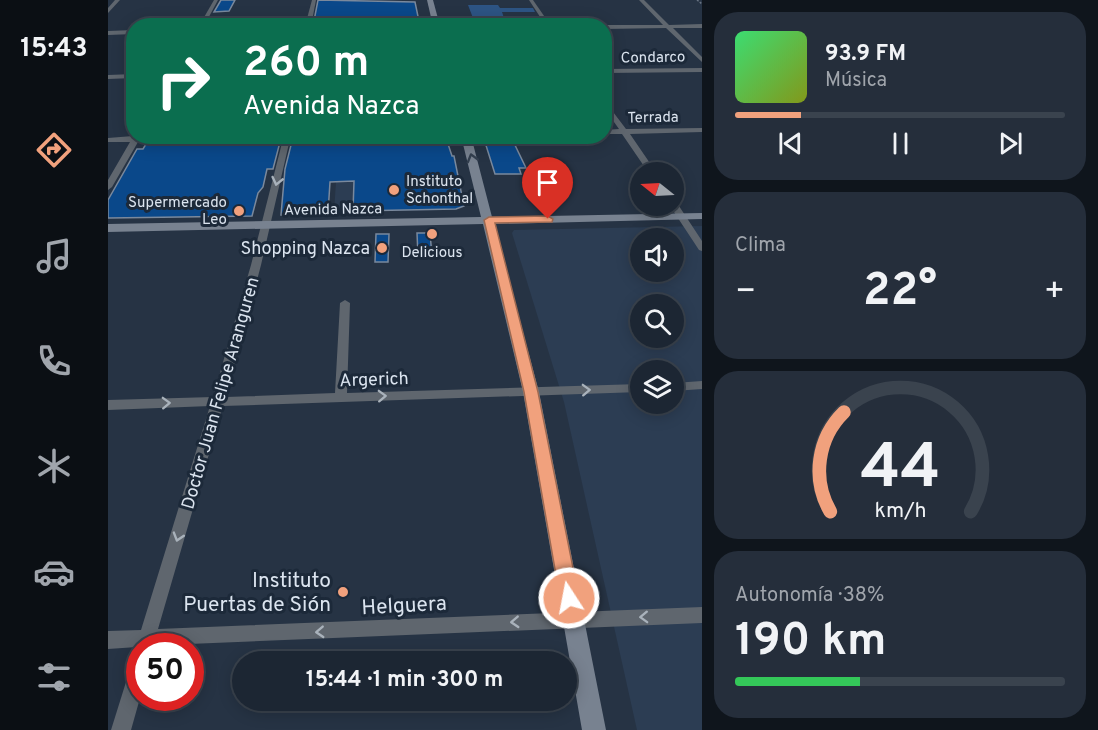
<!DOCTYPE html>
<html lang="es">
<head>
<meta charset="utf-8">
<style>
	:root { --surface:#1c2633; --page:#252e3b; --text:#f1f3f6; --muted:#a0a5ac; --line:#3a434e; --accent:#f1a17d }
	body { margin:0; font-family:Overpass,sans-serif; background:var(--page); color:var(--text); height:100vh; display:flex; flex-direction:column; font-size:22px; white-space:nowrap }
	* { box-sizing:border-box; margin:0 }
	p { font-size:20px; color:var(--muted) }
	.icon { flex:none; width:33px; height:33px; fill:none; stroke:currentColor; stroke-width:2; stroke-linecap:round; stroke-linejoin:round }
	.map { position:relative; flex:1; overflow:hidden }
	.sheet { display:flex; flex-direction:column; gap:12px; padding:12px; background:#0f151c; width:396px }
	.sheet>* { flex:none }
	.banner { position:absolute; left:18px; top:18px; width:486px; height:126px; border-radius:24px; box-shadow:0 3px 15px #0003,0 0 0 2px var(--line); background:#0b6e4f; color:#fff; overflow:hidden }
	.needle { width:39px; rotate:288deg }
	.controls { position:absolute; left:522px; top:162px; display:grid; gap:12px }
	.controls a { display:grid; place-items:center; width:54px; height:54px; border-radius:50%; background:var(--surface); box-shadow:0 3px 15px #0003,0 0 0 2px var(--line); font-size:30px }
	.speed { position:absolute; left:18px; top:633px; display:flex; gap:12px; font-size:30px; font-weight:700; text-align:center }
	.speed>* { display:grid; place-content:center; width:78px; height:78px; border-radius:50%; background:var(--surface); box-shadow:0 3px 15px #0003,0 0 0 2px var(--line); line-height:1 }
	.speed .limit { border:9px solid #d22; background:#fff; color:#111 }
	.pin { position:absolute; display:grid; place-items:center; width:51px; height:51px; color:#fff; margin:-62px -26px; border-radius:50% 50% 50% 0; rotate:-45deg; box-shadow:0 0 6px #0007 }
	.pin .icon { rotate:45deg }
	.me { position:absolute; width:66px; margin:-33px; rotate:349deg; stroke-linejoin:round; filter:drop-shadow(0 0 4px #0008) }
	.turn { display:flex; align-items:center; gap:21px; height:126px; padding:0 18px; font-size:27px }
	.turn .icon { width:78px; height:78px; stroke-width:2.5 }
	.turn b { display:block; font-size:42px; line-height:51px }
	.big { font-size:45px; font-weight:700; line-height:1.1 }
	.sheet .card { flex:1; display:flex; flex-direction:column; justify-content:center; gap:9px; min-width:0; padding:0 21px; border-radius:24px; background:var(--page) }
	.sheet .dial { align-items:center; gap:0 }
	.dial svg { height:156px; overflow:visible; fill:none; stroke:var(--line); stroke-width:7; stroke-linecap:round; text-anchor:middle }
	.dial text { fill:var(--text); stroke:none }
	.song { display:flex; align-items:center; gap:18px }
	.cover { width:72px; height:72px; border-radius:9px; background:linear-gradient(135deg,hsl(140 70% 55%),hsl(70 70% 35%)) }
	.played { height:6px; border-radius:3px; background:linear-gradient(90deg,var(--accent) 20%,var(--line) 20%) }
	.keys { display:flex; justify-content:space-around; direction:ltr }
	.heat { display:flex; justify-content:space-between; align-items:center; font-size:33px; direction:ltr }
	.charge { height:9px; border-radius:4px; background:linear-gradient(90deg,#34c759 38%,var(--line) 0) }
	.trip { position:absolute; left:124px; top:651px; width:345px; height:60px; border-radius:30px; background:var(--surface); box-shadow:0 3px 15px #0003,0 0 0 2px var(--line); font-weight:700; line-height:60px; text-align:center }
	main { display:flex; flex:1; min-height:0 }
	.tab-bar { display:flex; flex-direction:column; width:108px; justify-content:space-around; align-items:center; background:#0b0f14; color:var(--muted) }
	.tab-bar .icon { width:42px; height:42px }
	.tab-bar .selected { color:var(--accent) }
	.tab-bar b { font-size:27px; color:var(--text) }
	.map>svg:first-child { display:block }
	.built { fill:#2c3d53; fill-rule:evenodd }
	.green { fill:#2d5484 }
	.building { fill:#0a488a; stroke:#7a899d; stroke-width:1.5 }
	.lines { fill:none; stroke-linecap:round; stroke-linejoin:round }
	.path { stroke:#697483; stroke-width:1.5; stroke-dasharray:2 1.5; stroke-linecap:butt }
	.street { fill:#5f666e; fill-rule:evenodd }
	.secondary { fill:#788290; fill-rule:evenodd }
	.oneway { stroke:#333f4f }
	.oneway2 { stroke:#a9b2bb }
	.route { fill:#f1a17d; stroke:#9d6951; stroke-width:1.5 }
	.poi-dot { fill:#f1a17d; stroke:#1c2939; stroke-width:2 }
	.labels { text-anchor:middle; stroke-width:6; stroke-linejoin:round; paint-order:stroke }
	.far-street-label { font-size:15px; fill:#dbe4ef; stroke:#1c2939 }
	.far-poi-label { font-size:15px; fill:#dbe4ef; stroke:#1c2939; text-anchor:start }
	.poi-label { font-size:18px; fill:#dbe4ef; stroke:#1c2939; text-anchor:end }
	.street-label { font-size:18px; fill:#dbe4ef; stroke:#1c2939 }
	.near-poi-label { font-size:21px; fill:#dbe4ef; stroke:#1c2939; text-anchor:end }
	.near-street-label { font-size:21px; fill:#dbe4ef; stroke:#1c2939 }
</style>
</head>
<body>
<main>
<nav class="tab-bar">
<b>15:43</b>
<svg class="icon selected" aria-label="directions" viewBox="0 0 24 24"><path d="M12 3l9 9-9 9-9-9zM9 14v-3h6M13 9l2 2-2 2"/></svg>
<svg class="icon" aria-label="music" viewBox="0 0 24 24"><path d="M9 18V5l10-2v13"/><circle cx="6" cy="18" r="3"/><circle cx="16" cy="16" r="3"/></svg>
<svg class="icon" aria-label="phone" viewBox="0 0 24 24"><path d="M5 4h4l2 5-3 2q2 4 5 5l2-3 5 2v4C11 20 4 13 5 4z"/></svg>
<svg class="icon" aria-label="climate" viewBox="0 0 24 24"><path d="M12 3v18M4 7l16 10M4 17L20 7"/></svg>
<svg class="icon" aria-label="car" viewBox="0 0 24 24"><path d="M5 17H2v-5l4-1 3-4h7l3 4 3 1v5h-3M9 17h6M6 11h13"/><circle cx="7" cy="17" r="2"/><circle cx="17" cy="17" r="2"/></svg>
<svg class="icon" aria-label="filters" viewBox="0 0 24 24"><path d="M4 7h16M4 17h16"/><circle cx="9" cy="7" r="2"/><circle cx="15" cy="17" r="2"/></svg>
</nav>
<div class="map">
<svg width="594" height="730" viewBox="0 0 594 730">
	<rect width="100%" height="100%" fill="#263344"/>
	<g class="built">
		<polygon points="342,179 348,209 226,212 228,182"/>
		<path d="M594,226v504h-65l-73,-328 -52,-169 2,-3zM532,238h34v34h-34zM532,304h34v34h-34zM532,370h34v34h-34z"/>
	</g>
	<polygon class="green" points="360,5 390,5 392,8 425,8 427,12 394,12 396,18 365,18"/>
	<g class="building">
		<polygon points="113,0 127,0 121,11 106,12"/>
		<polygon points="210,0 307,2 312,26 205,26"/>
		<polygon points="338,138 344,156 346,156 356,206 348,209 245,211 246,181 222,182 220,213 173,215 177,169 184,141"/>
		<polygon points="376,139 404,139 418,168 411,168 413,174 387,174"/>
		<polygon points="172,142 165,169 159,169 155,187 150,193 144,216 0,218 0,200 29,149 35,149 38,144"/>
		<polygon points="309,233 322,233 324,256 310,256"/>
		<polygon points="268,234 281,234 280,262 267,262"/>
	</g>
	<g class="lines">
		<polyline class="path" points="589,0 594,4"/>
		<g class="street">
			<polygon points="7,0 12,0 0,13 0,8"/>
			<polygon points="106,0 110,0 96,26 91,26"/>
			<polygon points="204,0 208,0 203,26 197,26"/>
			<polygon points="421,0 425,0 443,26 438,26"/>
			<polygon points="531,0 536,0 561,25 594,24 594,28 565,28 594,57 594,62 558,28 496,29 496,25 555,25"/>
			<polygon points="26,30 26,34 0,35 0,31"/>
			<polygon points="594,68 594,72 496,73 496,69"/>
			<polygon points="26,74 26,78 0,79 0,75"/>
			<polygon points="496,100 518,129 594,128 594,132 522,134 548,172 540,172 514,134 496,134 496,130 511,129 496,108"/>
			<polygon points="25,136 212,136 209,138 182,139 153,265 118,397 227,393 232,303 237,300 242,303 239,393 532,384 532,392 115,406 50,629 594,607 594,623 32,646 32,652 29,647 0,649 0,631 33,630 102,406 0,410 0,400 105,397 143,265 175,139 30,142 4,187 0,190 0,180 22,142 0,142 0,138"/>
			<polygon points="566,202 569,203 594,241 594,251 591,250 562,206 566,206"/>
			<polygon points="594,381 594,389 566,391 566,383"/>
			<polygon points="32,657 32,698 23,730 3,730 23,666 26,660"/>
		</g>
		<g class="secondary">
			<polygon points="319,0 325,0 332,26 325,26"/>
			<polygon points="353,136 363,136 384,217 594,213 594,219 386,224 431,392 498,730 474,730 415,392 375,224 0,232 0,224 373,217"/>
		</g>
	</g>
	<defs><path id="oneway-chevron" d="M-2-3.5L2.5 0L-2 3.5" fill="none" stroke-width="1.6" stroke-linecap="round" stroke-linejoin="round" transform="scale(1.5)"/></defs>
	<use class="oneway" href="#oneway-chevron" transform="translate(364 158) rotate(-106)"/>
	<g class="oneway2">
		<use href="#oneway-chevron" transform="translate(169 181) rotate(103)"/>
		<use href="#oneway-chevron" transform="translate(478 390) rotate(-2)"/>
		<use href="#oneway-chevron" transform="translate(274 396) rotate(-2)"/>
		<use href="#oneway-chevron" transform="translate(58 403) rotate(-2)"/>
		<use href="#oneway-chevron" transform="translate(70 537) rotate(107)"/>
		<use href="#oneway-chevron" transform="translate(536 617) rotate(178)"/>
		<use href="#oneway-chevron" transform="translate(407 622) rotate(177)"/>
		<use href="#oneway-chevron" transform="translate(212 632) rotate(177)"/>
	</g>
	<polygon class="route" points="440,216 445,219 444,222 387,223 430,392 471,598 468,604 461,607 455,604 452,598 416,392 376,220 381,217"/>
	<g class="poi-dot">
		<circle cx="286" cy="190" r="6"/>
		<circle cx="131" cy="211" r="6"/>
		<circle cx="324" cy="234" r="6"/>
		<circle cx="274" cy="248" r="6"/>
		<circle cx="235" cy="592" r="6"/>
	</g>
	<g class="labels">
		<g class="far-street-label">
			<text transform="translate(545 57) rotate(-1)" y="5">Condarco</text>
			<text transform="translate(545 117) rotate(-1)" y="5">Terrada</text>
			<text transform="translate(225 209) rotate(-1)" y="5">Avenida Nazca</text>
		</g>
		<g class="far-poi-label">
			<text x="298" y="186">Instituto<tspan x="298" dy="17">Schonthal</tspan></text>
			<text x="119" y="207" text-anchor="end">Supermercado<tspan x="119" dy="17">Leo</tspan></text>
			<text x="324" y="257" text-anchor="middle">Delicious</text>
		</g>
		<g class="poi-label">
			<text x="262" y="254">Shopping Nazca</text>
		</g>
		<g class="street-label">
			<text transform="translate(266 379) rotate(-2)" y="6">Argerich</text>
			<text transform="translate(112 393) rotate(-74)" y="6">Doctor Juan Felipe Aranguren</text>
		</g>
		<g class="near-poi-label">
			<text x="223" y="587">Instituto<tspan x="223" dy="24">Puertas de Sión</tspan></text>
		</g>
		<g class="near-street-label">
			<text transform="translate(296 605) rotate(-3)" y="7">Helguera</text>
		</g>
	</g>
</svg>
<div class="controls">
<a><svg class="needle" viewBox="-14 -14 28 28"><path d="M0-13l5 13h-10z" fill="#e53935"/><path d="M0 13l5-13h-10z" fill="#a0a5ac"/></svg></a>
<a><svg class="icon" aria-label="sound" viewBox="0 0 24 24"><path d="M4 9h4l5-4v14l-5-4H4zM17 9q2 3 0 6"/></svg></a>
<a><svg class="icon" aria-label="search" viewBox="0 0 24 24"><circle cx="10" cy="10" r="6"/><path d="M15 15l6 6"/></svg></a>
<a><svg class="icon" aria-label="layers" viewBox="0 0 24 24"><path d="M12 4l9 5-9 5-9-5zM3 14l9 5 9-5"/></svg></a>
</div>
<div class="speed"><div class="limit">50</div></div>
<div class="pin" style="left:440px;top:219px;background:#d93025"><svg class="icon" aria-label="arrive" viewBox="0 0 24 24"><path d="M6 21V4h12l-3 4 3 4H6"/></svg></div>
<svg class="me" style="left:461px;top:598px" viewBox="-20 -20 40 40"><circle r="17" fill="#f1a17d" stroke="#fff" stroke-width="3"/><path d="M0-11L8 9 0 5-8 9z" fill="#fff"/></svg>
<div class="trip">15:44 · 1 min · 300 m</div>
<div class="banner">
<div class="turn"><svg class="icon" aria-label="right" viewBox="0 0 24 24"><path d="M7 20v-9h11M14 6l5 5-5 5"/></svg><div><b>260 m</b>Avenida Nazca</div></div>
</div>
</div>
<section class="sheet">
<div class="card">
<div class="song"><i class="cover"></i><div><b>93.9 FM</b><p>Música</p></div></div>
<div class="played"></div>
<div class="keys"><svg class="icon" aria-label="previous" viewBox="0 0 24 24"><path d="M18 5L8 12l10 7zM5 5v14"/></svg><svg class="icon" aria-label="pause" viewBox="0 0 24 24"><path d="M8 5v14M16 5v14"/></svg><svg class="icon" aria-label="next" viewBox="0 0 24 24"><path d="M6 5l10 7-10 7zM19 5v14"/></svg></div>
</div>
<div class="card"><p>Clima</p>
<div class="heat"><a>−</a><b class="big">22°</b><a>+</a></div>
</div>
<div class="card dial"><svg viewBox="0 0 100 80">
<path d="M14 69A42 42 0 1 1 86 69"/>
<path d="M14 69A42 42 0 0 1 21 18" stroke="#f1a17d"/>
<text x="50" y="56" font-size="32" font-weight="700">44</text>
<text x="50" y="72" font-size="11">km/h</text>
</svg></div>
<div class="card"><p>Autonomía · 38%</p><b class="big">190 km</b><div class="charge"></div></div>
</section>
</main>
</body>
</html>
